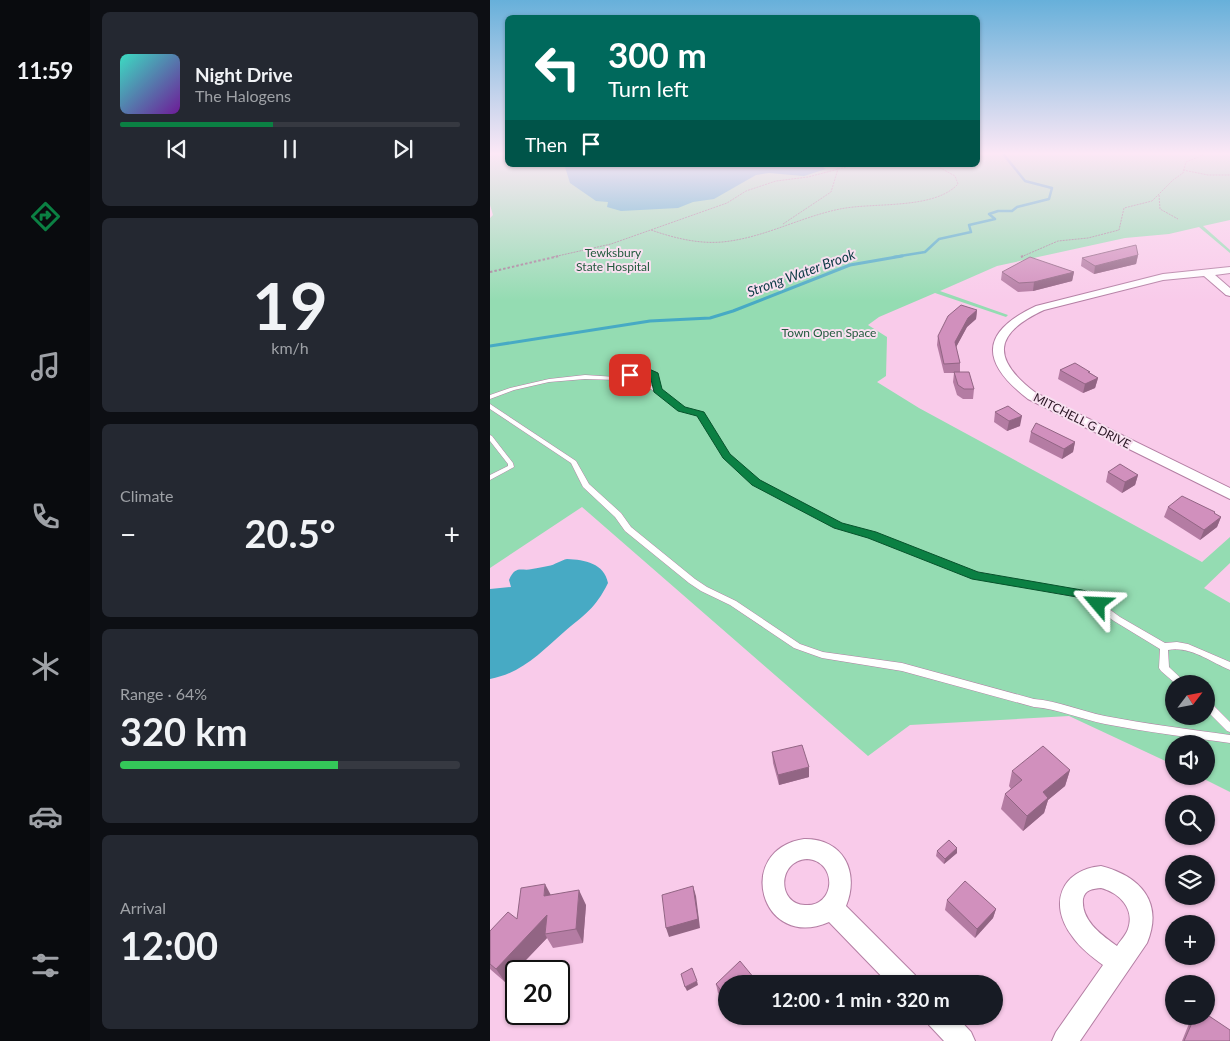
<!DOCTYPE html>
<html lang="en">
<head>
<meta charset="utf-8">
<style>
	:root { --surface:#171b24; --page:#242831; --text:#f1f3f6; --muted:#9ea1a6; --line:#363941; --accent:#0b8043 }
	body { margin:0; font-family:Lato,sans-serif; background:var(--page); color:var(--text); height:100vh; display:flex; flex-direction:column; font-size:19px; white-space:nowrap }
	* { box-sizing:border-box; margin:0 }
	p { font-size:16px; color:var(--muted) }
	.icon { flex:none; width:28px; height:28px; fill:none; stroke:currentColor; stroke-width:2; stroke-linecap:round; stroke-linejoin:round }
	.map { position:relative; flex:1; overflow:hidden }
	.drawer { display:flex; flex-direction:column; gap:12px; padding:12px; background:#0d0f14; width:400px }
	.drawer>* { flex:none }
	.guide { position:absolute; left:15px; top:15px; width:475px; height:152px; border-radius:8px; box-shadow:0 1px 4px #0004; background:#00695c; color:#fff; overflow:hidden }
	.needle { width:32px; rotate:58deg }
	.fabs { position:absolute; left:675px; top:675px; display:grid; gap:10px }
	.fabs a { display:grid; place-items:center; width:50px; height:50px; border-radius:50%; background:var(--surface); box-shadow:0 1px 4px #0004; font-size:25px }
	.speed { position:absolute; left:15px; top:960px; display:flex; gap:10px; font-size:25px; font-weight:700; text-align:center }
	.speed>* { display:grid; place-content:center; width:65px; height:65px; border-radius:50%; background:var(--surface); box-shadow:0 1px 4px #0004; line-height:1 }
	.speed .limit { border:2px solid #111; border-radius:8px; background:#fff; color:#111 }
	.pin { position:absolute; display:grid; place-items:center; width:42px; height:42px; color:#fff; margin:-21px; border-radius:10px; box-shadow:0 2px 8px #0006 }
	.me { position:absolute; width:55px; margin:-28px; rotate:296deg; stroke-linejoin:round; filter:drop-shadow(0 0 4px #0008) }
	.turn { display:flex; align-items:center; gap:18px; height:105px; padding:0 20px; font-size:22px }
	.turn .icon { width:65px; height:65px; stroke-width:2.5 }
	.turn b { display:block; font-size:35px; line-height:42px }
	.then { display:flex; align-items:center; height:48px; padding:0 20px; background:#0003; gap:10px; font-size:19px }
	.big { font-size:38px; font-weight:700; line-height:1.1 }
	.drawer .card { flex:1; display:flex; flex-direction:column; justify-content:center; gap:8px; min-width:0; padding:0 18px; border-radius:8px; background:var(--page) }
	.drawer .dial { align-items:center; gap:0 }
	.dial b { font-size:65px; line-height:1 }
	.song { display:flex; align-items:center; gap:15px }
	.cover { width:60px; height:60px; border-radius:8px; background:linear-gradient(135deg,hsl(170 70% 55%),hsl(280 70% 35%)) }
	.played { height:5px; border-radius:2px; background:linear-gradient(90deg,var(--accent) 45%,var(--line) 45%) }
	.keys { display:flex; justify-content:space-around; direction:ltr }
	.heat { display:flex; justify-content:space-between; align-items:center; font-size:28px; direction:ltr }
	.charge { height:8px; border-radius:4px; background:linear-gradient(90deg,#34c759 64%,var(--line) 0) }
	.trip { position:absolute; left:228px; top:975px; width:285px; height:50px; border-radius:25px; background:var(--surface); box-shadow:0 1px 4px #0004; font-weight:700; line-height:50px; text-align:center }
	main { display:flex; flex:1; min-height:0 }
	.menu { display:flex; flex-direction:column; width:90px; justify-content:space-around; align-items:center; background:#090b0e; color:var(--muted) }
	.menu .icon { width:35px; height:35px }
	.menu .current { color:var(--accent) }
	.menu b { font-size:22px; color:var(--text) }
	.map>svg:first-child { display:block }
	.green { fill:#94dcb2; fill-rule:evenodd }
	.water { fill:#47aac4 }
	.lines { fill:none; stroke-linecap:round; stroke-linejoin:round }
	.stream-far1 { stroke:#47aac4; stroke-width:2.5 }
	.stream { stroke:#47aac4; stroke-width:3 }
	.service-casing { stroke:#b47fa4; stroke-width:1 }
	.minor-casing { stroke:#b47fa4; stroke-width:2 }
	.path-far1 { stroke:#a27f97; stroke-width:1; stroke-dasharray:2 1; stroke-linecap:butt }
	.path { stroke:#a27f97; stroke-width:2; stroke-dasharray:2.5 2; stroke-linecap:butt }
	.service { fill:#fff; fill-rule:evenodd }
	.minor { fill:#fff; fill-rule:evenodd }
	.wall { fill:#b47ca3 }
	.shaded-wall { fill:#926584 }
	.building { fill:#d190bd; stroke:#926584 }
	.route { fill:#0b8043; stroke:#07532c }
	.labels { text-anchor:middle; stroke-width:4; stroke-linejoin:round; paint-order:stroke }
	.far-park-label { font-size:12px; fill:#225a3d; stroke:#f8e0f0 }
	.far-street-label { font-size:12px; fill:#271321; stroke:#f8e0f0 }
	.far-water-label { font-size:14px; font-style:italic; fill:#0b3944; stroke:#f8e0f0 }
</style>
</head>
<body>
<main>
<nav class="menu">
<b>11:59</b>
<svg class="icon current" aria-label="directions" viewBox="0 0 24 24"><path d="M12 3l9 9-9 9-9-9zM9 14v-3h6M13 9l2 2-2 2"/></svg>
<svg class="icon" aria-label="music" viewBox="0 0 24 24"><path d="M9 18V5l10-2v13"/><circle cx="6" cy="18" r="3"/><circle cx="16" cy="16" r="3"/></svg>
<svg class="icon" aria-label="phone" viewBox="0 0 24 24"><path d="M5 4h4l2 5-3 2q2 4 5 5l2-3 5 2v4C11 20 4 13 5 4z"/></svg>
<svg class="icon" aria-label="climate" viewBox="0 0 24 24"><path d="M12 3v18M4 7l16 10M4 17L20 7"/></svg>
<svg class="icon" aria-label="car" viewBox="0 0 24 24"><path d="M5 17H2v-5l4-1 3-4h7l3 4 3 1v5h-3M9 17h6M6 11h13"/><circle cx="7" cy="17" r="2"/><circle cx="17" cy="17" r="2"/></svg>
<svg class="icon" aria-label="filters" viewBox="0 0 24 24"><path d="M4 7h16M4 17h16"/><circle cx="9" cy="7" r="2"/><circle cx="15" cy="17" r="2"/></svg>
</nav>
<section class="drawer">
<div class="card">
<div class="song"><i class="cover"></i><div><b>Night Drive</b><p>The Halogens</p></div></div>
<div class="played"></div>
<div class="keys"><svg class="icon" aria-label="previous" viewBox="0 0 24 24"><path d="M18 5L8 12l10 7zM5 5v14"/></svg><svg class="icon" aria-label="pause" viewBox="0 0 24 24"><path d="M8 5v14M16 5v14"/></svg><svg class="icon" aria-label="next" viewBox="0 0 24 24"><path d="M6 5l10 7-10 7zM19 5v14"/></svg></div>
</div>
<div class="card dial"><b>19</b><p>km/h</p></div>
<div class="card"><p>Climate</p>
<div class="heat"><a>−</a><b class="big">20.5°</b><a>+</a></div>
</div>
<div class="card"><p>Range · 64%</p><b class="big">320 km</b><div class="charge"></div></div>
<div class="card"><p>Arrival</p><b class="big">12:00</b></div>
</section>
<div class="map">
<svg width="740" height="1041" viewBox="0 0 740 1041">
	<rect width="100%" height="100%" fill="#f9cbea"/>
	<path class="green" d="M3,155h14l1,10h470v-10h252v65l-27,6 27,24v3l-31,-26 -30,7 -44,4 -128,28 -57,25 68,24 -2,2 -71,-24 -56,24 -11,8 19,12 -1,39 -9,6 42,26 283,154 28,-25v26l-26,25 26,15v189l-32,-16h8v-32h-32v21l-105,-49 -159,9 -42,31 -286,-249 -92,61v-350l3,-3 -3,-10v-49zM684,684h32v32h-32z"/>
	<g class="water">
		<polygon points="78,165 330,165 336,169 314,176 279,173 266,175 224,199 203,202 188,208 131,211 117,207 118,202 106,201 80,183 75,167"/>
		<path d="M77,559c18,1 37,4 41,24 -13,26 -23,31 -44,49 -23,20 -42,41 -74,47v-90l21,-2 -2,-7c7,-16 13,-8 23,-11 6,-1 11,-2 16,-3 7,-1 13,-6 19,-7z"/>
	</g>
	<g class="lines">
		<polyline class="stream-far1" points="404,257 435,252 449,239 481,232 479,225 505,219 499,214 508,211 522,211 527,207 559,199 562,188 535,181 514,155"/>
		<polyline class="stream" points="0,346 160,321 220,318 243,311 360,265 412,256"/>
		<defs>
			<g id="service">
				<path d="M155,370l11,2 4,18 24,18 18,5 27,41 30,26 82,44 34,9 102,39 110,21 33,24 45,26 12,-1 11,2 42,18v8c-20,-8 -39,-24 -62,-20l1,17 18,17h-11l-15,-13 -2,-3 1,-19 -46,-28 -32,-23 -106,-20 -106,-41 -35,-9 -82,-44 -29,-28 -26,-41 -18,-5 -29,-21 -33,-9 -33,-1 -36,3 -35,8 -24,9v-4l20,-7 39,-9 36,-4 31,2zM155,373l6,1 2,12 -27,-7z"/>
				<path d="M0,404l86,57 13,23 32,29 10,14 64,52 12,8 29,14 64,43 23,8 79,11 132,36c24,2 47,12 71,17 41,8 83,13 125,19v8c-42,-6 -84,-11 -125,-19 -24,-5 -47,-15 -71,-17l-132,-36 -80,-13 -28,-10 -64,-43 -29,-14 -12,-8 -64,-52 -10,-14 -32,-30 -12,-24 -81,-54z"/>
				<polygon points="0,435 2,436 23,463 24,467 0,480 0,475 18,466 18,464 0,441"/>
				<polygon points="716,700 719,701 740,722 740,732 737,731 716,710"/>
			</g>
			<g id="minor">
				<path d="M740,267v6l-15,2 15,13v8l-4,-1 -22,-19 -41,4 -119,30c-52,24 -52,50 -8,83l194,95v11l-202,-100c-48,-37 -48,-67 8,-93l127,-32z"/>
				<path d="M314,839c39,-1 56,33 42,67l69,69 3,9h-29l-60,-62c-68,30 -96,-72 -25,-83zM317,859c31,2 29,48 -2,46 -28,-1 -28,-44 2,-46z"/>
				<path d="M611,866c39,10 63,36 46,77l-67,98h-28l4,-9 47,-67c-11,-8 -23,-17 -31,-29 -24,-32 -11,-66 29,-70zM611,888c19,5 34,21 27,41 -2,6 -8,12 -11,17 -15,-11 -36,-25 -34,-47 2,-10 10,-10 18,-11z"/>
				<polygon points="435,1016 466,1016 481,1032 485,1041 454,1041 439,1025"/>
			</g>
		</defs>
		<use href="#service" class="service-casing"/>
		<use href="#minor" class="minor-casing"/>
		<g class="path-far1">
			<polyline points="693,170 718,175 740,175"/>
			<polyline points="669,195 670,209 688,219"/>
			<polyline points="293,224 341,192 348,169 347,165"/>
			<path d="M161,230c23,8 47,14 71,12 42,-4 78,-25 118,-33 34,-7 94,1 118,-25l-3,-8 -20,-11"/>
			<polyline points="63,257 121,244 237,203 256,191 286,181 318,177 364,165"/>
			<polyline points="531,257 568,241 598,238 629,230 634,208 662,201 683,180 693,173 696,162 713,155"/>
		</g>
		<g class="path">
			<polyline points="531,257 533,256"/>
			<polyline points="0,272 69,256"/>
		</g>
		<use href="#service" class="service"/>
		<use href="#minor" class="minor"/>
	</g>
	<g class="wall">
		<polygon points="648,255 646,264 604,274 591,266 592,258"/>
		<polygon points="512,272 584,272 582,281 543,291 528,292 511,280"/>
		<polygon points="487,310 486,319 477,327 466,347 470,363 470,372 484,389 483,399 473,399 467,395 463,382 464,373 454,373 447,345 448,336"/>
		<polygon points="570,370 600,373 608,378 605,388 593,393 568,379"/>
		<polygon points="505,412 530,426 517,431 504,422"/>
		<polygon points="541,432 585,442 583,452 572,459 539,442"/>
		<polygon points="618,472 648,475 645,485 632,493 616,482"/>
		<polygon points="678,507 731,517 727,527 710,540 674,517"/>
		<polygon points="282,752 319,777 289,785 283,763"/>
		<polygon points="580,770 575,786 558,800 554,813 533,831 511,809 515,794 521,789 519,786 522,771"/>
		<polygon points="467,848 467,853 454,864 446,856 447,851"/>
		<polygon points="61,895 96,905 93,943 63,948 57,938 15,982 0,969 0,931 27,919"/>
		<polygon points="457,900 506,909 503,918 485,938 455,910"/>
		<polygon points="226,984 236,984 236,1003 228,993"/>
		<polygon points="246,1016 260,1016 252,1024"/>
		<polygon points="702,1016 716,1016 740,1041 692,1041"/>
	</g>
	<g class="shaded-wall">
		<polygon points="648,255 646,264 604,274 605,266"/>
		<polygon points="584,272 582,281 543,291 544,282"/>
		<polygon points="487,310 486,319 477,327 464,351 465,342 478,318"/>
		<polygon points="608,378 605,388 593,393 595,384"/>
		<polygon points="532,416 530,426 517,431 519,421"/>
		<polygon points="585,442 583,452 572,459 574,449"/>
		<polygon points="648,475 645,485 632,493 635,482"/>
		<polygon points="731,517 727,527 710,540 714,530"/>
		<polygon points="319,767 319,777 289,785 288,775"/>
		<polygon points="580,770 575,786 558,800 554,813 533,831 537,816 553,792"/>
		<polygon points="467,848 467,853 454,864 455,859"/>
		<polygon points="55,884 63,899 54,896"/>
		<polygon points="203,886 206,896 210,928 179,937 176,928"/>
		<polygon points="89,890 96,905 93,943 86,929"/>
		<polygon points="506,909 503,918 485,938 487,929"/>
		<polygon points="57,915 55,934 57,938 15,982 6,969"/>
		<polygon points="207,981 208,985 197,991 195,987"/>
		<polygon points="250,1016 260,1016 252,1024"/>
	</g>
	<g class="building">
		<polygon points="646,245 648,255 605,266 592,258"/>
		<polygon points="540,257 584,272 544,282 529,283 512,272"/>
		<polygon points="471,305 487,310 478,318 465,342 470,363 454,364 448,336 458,316"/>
		<polygon points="585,363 600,372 598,372 608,378 595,384 570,370"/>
		<polygon points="464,372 479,372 484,389 474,389 468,385"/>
		<polygon points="518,406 532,416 519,421 505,412"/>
		<polygon points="546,423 585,442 574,449 541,432"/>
		<polygon points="630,464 648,475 635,482 618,472"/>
		<polygon points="692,496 725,512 724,513 731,517 714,530 678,507"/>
		<polygon points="312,745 319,767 288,775 282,752"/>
		<polygon points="553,746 580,770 553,792 558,798 537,816 515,794 532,780 522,771"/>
		<polygon points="459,840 467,848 455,859 447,851"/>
		<polygon points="475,881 506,909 487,929 457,900"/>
		<polygon points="55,884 54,896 89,890 86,929 55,934 57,915 6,969 0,964 0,931 18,912 27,919 31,888"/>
		<polygon points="203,886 208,919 176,928 172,895"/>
		<polygon points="250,961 269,984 236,984 236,997 226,984"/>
		<polygon points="202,968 207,981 195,987 191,974"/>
		<polygon points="716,1014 740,1030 740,1041 694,1041 705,1016 716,1016"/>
	</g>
	<linearGradient id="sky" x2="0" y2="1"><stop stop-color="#67b0da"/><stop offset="0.51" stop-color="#fce8f6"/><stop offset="1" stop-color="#fce8f6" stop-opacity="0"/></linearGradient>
	<rect width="740" height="301" fill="url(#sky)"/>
	<polygon class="route" points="159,369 168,373 172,389 195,407 214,412 240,454 270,480 352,523 386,532 488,572 592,590 603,593 614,604 612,607 608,608 587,597 482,579 378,538 344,528 262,485 233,458 207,416 188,411 164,392 160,375 140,378 135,375"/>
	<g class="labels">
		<g class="far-park-label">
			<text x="123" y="257">Tewksbury<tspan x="123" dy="14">State Hospital</tspan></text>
			<text x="339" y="337">Town Open Space</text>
		</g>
		<g class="far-street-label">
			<text transform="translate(592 421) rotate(27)" y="4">MITCHELL G DRIVE</text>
		</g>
		<g class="far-water-label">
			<text transform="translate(311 273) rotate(-20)" y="5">Strong Water Brook</text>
		</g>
	</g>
</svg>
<div class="fabs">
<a><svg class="needle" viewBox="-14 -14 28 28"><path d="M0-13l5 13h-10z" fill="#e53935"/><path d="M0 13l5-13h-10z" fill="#9ea1a6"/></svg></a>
<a><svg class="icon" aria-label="sound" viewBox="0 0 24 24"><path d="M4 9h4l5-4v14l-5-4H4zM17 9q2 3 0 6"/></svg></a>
<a><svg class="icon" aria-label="search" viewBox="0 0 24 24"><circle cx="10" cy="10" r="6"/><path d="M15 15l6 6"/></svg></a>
<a><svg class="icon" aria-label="layers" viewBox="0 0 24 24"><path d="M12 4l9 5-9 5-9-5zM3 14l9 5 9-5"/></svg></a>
<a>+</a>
<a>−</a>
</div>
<div class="speed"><div class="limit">20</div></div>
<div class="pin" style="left:140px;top:375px;background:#d93025"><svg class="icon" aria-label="arrive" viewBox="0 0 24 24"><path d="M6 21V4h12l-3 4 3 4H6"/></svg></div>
<svg class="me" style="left:608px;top:604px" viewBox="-20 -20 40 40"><path d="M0-17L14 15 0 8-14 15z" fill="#0b8043" stroke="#fff" stroke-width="4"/></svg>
<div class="trip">12:00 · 1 min · 320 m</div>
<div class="guide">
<div class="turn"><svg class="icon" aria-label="left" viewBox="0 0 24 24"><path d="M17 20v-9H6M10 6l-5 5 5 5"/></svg><div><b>300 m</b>Turn left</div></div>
<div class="then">Then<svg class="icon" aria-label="arrive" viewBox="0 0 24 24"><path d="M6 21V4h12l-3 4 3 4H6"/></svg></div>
</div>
</div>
</main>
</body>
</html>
